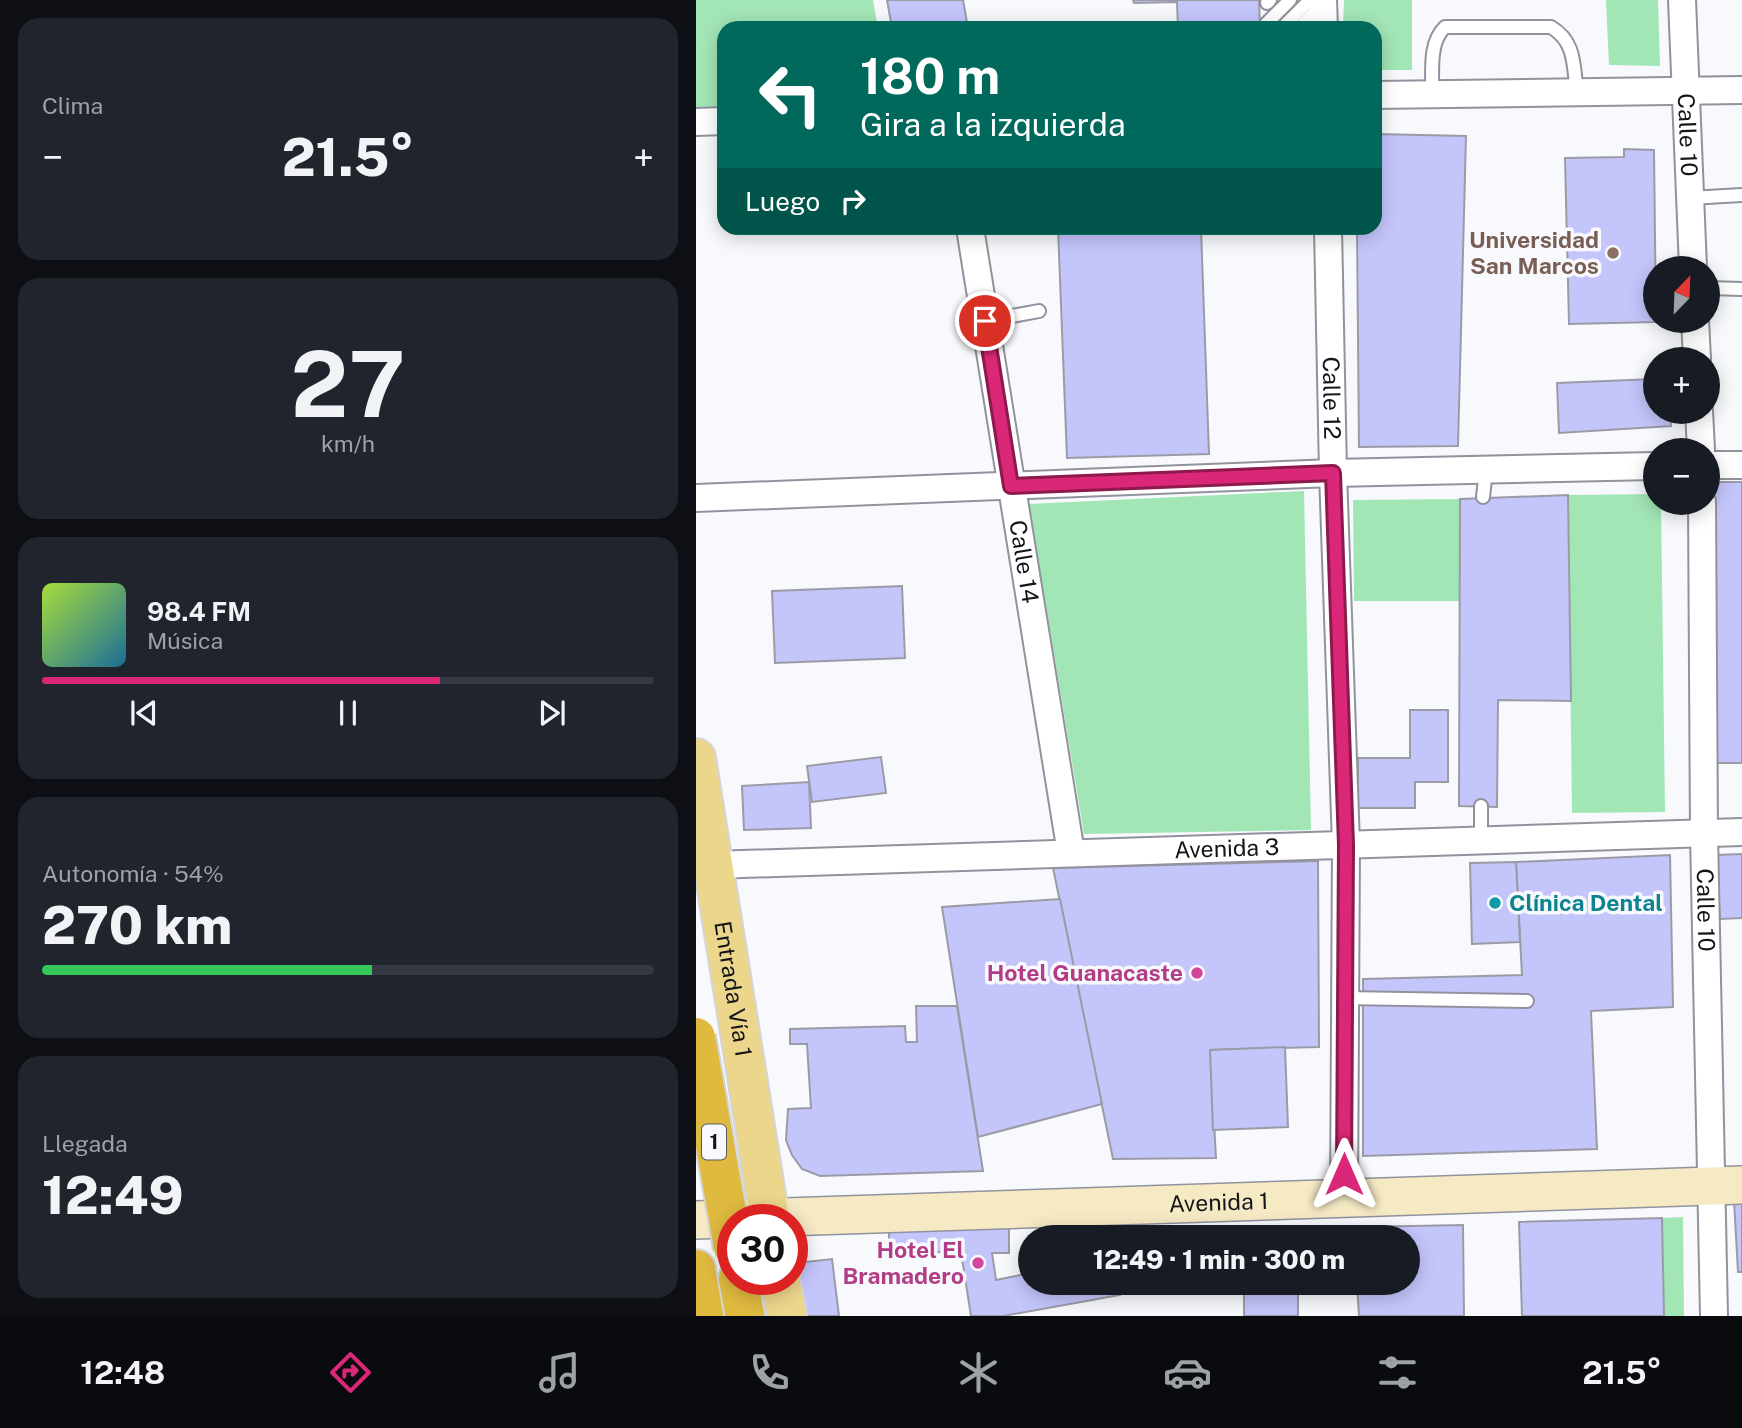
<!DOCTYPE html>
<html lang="es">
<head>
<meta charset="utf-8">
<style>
	:root { --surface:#171b24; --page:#20242c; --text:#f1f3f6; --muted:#9ea1a6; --line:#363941; --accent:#db2777 }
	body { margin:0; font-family:"Public Sans",sans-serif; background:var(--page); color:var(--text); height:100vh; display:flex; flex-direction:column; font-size:26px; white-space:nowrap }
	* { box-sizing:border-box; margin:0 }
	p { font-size:23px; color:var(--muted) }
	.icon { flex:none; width:38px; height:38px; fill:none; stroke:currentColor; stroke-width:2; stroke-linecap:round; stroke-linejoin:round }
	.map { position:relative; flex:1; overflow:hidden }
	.sheet { display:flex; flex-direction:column; gap:18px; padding:18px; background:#0d0f14; width:696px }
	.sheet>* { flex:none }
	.guide { position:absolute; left:21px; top:21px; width:665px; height:214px; border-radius:21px; box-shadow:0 4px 18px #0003; background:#00695c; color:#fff; overflow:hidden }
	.needle { width:46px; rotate:23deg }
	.buttons { position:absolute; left:947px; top:256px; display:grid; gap:14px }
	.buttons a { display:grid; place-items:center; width:77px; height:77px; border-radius:50%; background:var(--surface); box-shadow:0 4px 18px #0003; font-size:35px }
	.speed { position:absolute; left:21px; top:1204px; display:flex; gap:14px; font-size:35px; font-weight:700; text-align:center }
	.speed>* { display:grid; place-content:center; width:91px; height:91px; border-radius:50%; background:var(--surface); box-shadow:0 4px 18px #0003; line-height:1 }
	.speed .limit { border:10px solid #d22; background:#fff; color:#111 }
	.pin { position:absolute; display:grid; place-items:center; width:60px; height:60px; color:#fff; margin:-30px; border:4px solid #fff; border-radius:50%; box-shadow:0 2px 7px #0007 }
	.me { position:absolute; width:77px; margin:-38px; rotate:0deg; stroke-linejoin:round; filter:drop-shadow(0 0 5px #0008) }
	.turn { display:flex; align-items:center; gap:24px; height:147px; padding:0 28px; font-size:32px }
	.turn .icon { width:91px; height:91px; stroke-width:2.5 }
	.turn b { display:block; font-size:49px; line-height:60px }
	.then { display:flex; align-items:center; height:66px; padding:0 28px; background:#0003; gap:14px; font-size:26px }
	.big { font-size:52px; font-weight:800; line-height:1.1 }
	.sheet .widget { flex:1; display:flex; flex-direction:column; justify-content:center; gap:10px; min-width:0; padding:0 24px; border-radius:21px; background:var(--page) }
	.sheet .dial { align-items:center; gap:0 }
	.dial b { font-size:91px; line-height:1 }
	.song { display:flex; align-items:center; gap:21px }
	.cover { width:84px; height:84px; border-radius:10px; background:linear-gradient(135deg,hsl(80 70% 55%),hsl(200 70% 35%)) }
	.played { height:7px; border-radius:4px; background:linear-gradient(90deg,var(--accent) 65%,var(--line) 65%) }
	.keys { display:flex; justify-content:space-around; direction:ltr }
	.heat { display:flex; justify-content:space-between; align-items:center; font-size:38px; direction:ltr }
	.charge { height:10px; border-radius:5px; background:linear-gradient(90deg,#34c759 54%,var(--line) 0) }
	.trip { position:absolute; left:322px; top:1225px; width:402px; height:70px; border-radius:35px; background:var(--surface); box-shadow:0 4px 18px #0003; font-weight:800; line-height:70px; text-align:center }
	.menu { display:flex; height:112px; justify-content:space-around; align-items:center; background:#090b0e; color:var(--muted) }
	.menu .icon { width:49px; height:49px }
	.menu .on { color:var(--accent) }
	.menu b { font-size:32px; color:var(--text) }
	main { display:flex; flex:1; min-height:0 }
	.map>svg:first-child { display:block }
	.green { fill:#a3e6b6 }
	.building { fill:#c4c5fb; stroke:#9b9ba6; stroke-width:2 }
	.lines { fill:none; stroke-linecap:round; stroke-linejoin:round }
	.lane-casing { stroke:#91929d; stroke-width:16 }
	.street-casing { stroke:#91929d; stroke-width:30 }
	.secondary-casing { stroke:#91929d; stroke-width:40 }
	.primary-casing { stroke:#d5d5d6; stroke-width:42 }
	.highway-casing { stroke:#d5d5d6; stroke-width:42 }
	.lane { stroke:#fff; stroke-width:12 }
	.street { stroke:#fff; stroke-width:26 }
	.secondary { stroke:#f6eac5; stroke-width:37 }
	.primary { stroke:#ecd68c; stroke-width:38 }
	.highway { stroke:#e0ba3f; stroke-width:38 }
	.highway-bridge-casing { stroke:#d5d5d6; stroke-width:42; stroke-linecap:butt }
	.highway-bridge { stroke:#e0ba3f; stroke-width:38 }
	.route-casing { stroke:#8e194d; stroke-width:18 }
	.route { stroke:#db2777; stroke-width:12 }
	.education-dot { fill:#8d6e63; stroke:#f8f9fd; stroke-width:2.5 }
	.culture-dot { fill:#0f9aa8; stroke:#f8f9fd; stroke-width:2.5 }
	.hotel-dot { fill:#d1479c; stroke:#f8f9fd; stroke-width:2.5 }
	.labels { text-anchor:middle; stroke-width:7; stroke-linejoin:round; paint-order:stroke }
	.shield { fill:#f8f9fd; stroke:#59595d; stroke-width:2 }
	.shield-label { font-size:21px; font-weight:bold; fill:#151519 }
	.street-label { font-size:23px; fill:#151519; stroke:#f8f9fd }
	.education-label { font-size:23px; font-weight:bold; fill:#785e54; stroke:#f8f9fd; text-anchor:end }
	.culture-label { font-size:23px; font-weight:bold; fill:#0d838f; stroke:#f8f9fd; text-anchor:start }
	.hotel-label { font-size:23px; font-weight:bold; fill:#b23c85; stroke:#f8f9fd; text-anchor:end }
</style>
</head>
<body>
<main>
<section class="sheet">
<div class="widget"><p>Clima</p>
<div class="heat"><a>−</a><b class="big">21.5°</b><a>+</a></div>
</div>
<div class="widget dial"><b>27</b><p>km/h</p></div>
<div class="widget">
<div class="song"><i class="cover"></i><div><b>98.4 FM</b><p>Música</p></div></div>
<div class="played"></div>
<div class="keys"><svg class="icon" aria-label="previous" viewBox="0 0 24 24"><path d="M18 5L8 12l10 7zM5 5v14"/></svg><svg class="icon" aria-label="pause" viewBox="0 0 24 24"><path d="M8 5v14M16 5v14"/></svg><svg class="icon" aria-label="next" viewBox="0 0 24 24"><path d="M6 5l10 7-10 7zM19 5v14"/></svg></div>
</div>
<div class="widget"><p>Autonomía · 54%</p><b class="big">270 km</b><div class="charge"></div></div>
<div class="widget"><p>Llegada</p><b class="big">12:49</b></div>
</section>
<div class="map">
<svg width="1046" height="1316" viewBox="0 0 1046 1316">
	<rect width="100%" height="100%" fill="#f8f9fd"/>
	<g class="green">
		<polygon points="0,0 177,0 182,28 28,28 28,108 0,109"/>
		<polygon points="648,0 716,0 716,70 679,70 679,28 647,28"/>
		<polygon points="910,0 962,0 964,66 913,65"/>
		<polygon points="608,491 615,830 388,834 333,504"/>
		<polygon points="959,494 959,502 965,502 969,812 876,813 872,495"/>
		<polygon points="764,499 766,601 658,601 657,500"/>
		<polygon points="987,1217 988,1316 968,1316 966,1218"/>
	</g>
	<g class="building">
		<polygon points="191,0 267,0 272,28 196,28"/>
		<polygon points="437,0 563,0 564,28 482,28 481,2 438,3"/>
		<polygon points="679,134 770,136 762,446 663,447 661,228 679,228"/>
		<polygon points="928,149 958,150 960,322 873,324 869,158 928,157"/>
		<polygon points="362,228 505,228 513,454 371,458"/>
		<polygon points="959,379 959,411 974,411 975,426 863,433 861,383"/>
		<polygon points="1022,482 1046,482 1046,763 1017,763 1015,502"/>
		<polygon points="872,495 875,701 802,700 801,807 763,806 764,499"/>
		<polygon points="206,586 209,658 79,663 76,591"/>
		<polygon points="714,710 752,710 752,782 719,782 719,808 662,808 662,758 714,758"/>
		<polygon points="185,757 190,793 116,802 111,766"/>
		<polygon points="113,782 115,828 48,830 46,786"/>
		<polygon points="1046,854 1046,918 1024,919 1020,855"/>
		<polygon points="974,855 977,1007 895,1011 901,1149 667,1156 667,979 826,975 820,862"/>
		<polygon points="622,861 623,1047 514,1050 520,1158 417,1159 357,868"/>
		<polygon points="820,862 824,942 776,944 774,863"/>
		<polygon points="364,899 406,1104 282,1137 246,907"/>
		<polygon points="220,1006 261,1006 287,1171 124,1176 106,1169 96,1155 90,1140 92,1109 115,1108 111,1044 94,1044 94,1029 209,1026 210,1042 221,1042"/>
		<polygon points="589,1047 592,1127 517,1130 514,1050"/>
		<polygon points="1038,1200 1046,1200 1046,1272 1042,1272"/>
		<polygon points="966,1218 968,1316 826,1316 823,1222"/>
		<polygon points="193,1220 313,1220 313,1253 296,1253 300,1280 334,1273 334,1283 422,1283 424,1295 307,1316 275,1316 265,1252 193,1253"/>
		<polygon points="767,1225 768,1316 663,1316 661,1283 712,1283 712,1237 660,1237 659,1227"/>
		<polygon points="567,1229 567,1237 517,1237 517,1231"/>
		<polygon points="136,1259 143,1316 109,1316 101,1263"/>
		<rect x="548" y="1287" width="54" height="29"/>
	</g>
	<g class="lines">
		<defs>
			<g id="lane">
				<polyline points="571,3 574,0"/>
				<polyline points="570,24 594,0"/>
				<polyline points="586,28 614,0"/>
				<polyline points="603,28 625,6"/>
				<path d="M736,95c1,-22 -4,-52 13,-68h106c25,15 22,38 26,65"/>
				<polyline points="994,198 1046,195"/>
				<polyline points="1012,288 1046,289"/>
				<polyline points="289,321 343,311"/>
				<polyline points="787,497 790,470"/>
				<polyline points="785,806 785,841"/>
				<polyline points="648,998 831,1001"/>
			</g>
			<g id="street">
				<polyline points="627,0 628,28"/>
				<path id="s1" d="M986,0l11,268"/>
				<polyline points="679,95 1046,90"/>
				<polyline points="0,122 28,121"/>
				<path id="s2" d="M274,228l101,625"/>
				<path id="s3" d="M632,228l5,245 13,372 -2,354"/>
				<polyline points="999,320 1001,359"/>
				<polyline points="1003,411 1005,450"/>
				<polyline points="1012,465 1046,465"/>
				<polyline points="0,498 637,473 959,466"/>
				<path id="s4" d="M1006,502l2,332 10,482"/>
				<path id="s5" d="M17,865l1029,-33"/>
			</g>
			<g id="secondary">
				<path id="s6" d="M0,1220l1046,-35"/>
			</g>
			<g id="primary">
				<path id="s7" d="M0,758l74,462"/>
				<polyline points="84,1279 91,1316"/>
			</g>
			<g id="highway">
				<polyline points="0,1269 8,1316"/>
				<polyline points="42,1279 49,1316"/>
			</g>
		</defs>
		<use href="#lane" class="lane-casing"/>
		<use href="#street" class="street-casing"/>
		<use href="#secondary" class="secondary-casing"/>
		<use href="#primary" class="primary-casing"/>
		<use href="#highway" class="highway-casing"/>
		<use href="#lane" class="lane"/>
		<use href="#street" class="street"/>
		<use href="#secondary" class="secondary"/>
		<use href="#primary" class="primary"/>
		<use href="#highway" class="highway"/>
		<defs>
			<polyline id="highway-bridge" points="0,1037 37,1247"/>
		</defs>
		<use href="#highway-bridge" class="highway-bridge-casing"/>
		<use href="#highway-bridge" class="highway-bridge"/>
	</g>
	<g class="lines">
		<defs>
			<polyline id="route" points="289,321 315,486 637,473 650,845 648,1174"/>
		</defs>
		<use href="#route" class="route-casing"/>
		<use href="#route" class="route"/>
	</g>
	<circle class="education-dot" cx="917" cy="253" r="7"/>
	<circle class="culture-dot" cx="799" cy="903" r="7"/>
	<g class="hotel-dot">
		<circle cx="501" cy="973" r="7"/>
		<circle cx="282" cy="1263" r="7"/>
	</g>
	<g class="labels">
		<rect class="shield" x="6" y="1124.5" width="24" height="35" rx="5"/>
		<g class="shield-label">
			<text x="18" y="1149">1</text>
		</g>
		<g class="street-label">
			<text dy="8" stroke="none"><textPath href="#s1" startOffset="135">Calle 10</textPath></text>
			<text dy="8" stroke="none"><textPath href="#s3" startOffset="170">Calle 12</textPath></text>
			<text dy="8" stroke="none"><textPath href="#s2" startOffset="338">Calle 14</textPath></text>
			<text dy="8" stroke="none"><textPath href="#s5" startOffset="514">Avenida 3</textPath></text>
			<text dy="8" stroke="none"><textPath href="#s4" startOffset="408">Calle 10</textPath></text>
			<text dy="8" stroke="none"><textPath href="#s7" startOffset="234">Entrada Vía 1</textPath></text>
			<text dy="8" stroke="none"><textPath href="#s6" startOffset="523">Avenida 1</textPath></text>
		</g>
		<g class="education-label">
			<text x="903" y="248">Universidad<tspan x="903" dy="26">San Marcos</tspan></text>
		</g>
		<g class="culture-label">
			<text x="813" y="911">Clínica Dental</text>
		</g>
		<g class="hotel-label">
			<text x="487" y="981">Hotel Guanacaste</text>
			<text x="268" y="1258">Hotel El<tspan x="268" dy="26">Bramadero</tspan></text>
		</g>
	</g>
</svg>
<div class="buttons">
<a><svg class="needle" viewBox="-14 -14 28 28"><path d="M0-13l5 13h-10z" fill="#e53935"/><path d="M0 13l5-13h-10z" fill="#9ea1a6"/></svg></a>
<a>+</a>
<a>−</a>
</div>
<div class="speed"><div class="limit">30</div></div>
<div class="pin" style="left:289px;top:321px;background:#d93025"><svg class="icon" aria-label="arrive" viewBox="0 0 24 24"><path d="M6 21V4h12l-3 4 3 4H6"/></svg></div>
<svg class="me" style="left:648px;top:1174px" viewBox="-20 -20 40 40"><path d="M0-17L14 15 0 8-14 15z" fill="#db2777" stroke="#fff" stroke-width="4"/></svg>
<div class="trip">12:49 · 1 min · 300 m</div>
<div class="guide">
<div class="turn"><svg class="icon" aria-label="left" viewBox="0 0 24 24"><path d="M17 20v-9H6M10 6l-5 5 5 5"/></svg><div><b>180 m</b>Gira a la izquierda</div></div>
<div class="then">Luego<svg class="icon" aria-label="right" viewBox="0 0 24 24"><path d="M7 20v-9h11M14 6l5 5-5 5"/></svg></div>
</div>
</div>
</main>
<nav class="menu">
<b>12:48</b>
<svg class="icon on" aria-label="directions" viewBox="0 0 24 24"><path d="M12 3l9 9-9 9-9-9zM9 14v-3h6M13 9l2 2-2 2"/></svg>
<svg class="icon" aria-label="music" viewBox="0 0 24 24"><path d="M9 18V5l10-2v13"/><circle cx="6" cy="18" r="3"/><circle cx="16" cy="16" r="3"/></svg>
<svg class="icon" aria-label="phone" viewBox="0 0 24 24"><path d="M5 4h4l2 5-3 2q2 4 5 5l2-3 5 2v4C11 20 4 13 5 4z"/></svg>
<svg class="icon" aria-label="climate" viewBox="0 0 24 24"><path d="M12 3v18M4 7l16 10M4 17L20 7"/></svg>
<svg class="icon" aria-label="car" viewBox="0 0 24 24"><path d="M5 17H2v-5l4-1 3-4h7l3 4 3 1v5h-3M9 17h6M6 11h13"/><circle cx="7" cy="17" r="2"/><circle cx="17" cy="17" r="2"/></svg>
<svg class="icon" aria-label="filters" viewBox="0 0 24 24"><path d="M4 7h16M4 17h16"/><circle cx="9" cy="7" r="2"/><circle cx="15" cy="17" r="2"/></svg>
<b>21.5°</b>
</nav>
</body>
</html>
